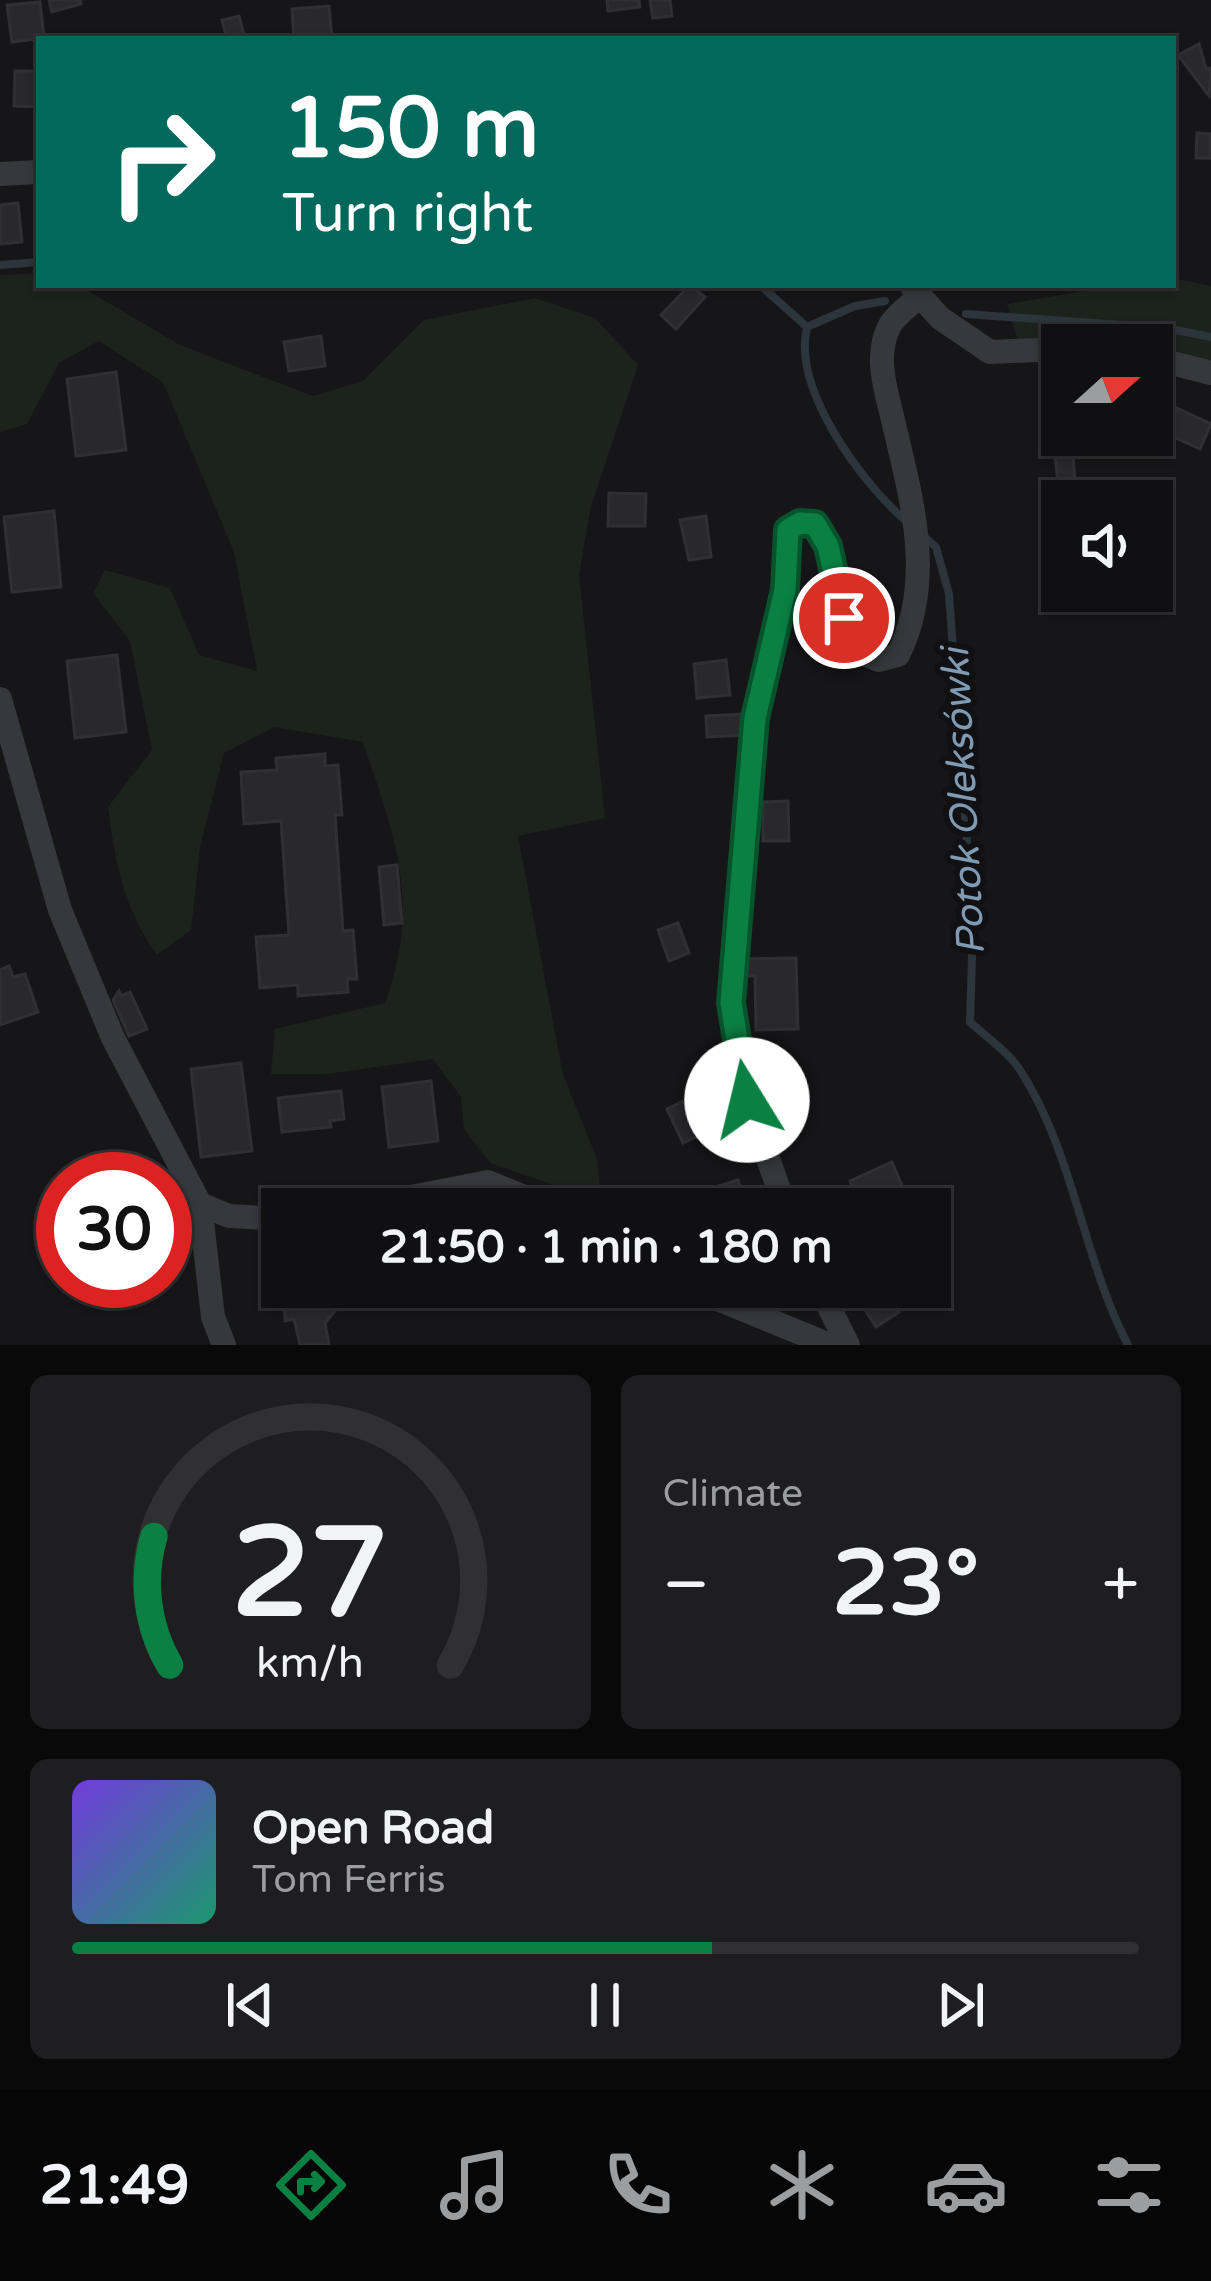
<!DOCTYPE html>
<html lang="en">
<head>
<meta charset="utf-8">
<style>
	:root { --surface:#101012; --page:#1e1e20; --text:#f1f3f6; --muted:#9c9d9f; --line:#303032; --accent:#0b8043 }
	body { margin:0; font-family:"Varela Round",sans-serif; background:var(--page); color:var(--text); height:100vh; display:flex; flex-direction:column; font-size:45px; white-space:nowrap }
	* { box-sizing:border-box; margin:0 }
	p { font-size:39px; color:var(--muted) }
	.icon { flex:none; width:66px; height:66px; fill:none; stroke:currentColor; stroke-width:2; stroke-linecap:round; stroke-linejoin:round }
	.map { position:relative; height:1345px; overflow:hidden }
	.details { display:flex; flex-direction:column; gap:30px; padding:30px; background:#09090a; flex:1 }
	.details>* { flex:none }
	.hud { position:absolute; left:36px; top:36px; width:1140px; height:252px; border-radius:0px; box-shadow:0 3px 9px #0004,0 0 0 3px var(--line); background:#00695c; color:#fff; overflow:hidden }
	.needle { width:78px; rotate:69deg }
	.tools { position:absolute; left:1041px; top:324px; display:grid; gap:24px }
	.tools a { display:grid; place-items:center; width:132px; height:132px; border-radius:0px; background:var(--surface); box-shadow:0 3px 9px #0004,0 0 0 3px var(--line); font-size:60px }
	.speed { position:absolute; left:36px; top:1152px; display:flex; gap:24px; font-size:60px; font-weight:700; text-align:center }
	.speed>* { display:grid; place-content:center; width:156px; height:156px; border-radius:50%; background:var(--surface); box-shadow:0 3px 9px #0004,0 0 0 3px var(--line); line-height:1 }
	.speed .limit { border:18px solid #d22; background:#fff; color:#111 }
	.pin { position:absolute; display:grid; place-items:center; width:102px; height:102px; color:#fff; margin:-51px; border:6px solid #fff; border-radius:50%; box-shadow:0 3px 12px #0007 }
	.me { position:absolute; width:132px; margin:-66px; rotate:351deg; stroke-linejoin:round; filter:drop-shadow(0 0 9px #0008) }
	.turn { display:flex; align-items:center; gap:42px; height:252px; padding:0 48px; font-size:54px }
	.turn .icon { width:156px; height:156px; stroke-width:2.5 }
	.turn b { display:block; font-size:84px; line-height:102px }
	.big { font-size:90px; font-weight:700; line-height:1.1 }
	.details .widget { flex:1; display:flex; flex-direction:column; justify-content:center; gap:18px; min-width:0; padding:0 42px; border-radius:18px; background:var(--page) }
	.details .dial { align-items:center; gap:0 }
	.dial svg { height:312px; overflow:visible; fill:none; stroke:var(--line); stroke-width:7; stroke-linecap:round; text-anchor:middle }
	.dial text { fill:var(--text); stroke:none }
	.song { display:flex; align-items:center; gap:36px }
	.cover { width:144px; height:144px; border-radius:18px; background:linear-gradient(135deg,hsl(260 70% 55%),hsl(160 70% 35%)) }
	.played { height:12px; border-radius:6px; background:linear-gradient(90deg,var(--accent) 60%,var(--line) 60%) }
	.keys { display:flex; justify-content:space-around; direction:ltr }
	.heat { display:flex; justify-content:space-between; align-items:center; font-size:66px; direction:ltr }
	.details .tiles { flex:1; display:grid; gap:30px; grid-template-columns:1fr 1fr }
	.widget:last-child { grid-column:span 2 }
	.trip { position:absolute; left:261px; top:1188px; width:690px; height:120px; border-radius:0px; background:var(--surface); box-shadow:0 3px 9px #0004,0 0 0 3px var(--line); font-weight:700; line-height:120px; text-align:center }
	.tab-bar { display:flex; height:192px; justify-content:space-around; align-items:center; background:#060607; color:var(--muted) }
	.tab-bar .icon { width:84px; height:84px }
	.tab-bar .current { color:var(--accent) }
	.tab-bar b { font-size:54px; color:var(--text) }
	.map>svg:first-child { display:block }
	.green { fill:#1c231d }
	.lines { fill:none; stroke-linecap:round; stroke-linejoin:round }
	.stream { stroke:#2c353c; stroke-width:8 }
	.building { fill:#29292c; stroke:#303034; stroke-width:3 }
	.minor { stroke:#37383d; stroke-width:24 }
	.route-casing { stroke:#07532c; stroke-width:30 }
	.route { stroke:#0b8043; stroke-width:21 }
	.labels { text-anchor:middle; stroke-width:12; stroke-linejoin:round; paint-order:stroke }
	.water-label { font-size:39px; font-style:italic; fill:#7f9bb3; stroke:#111113 }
</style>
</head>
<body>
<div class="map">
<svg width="1211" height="1345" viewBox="0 0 1211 1345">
	<rect width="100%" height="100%" fill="#161618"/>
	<g class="green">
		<path d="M39,273v12h39l102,60 133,51 50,-15 61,-61 111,-22 60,20 43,47 -47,141 -12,69 26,243 -87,18 45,239 34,84 4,42 -111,-38 -26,-34 -3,-32 -28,-38 -106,15h-56l4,-45 110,-26c37,-101 10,-165 -22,-261l-89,-15 -50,26 -24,94 -9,83 -34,25c-33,-46 -42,-93 -49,-148l44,-57 -22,-109 -37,-48 12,-23 65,18 29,67 58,16 -23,-119 -71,-170 -64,-41 -40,22 -32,61 -27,8v-157z"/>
		<polygon points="1173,278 1211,286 1211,381 1152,370 1152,345 1019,344 1007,304 1119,285 1173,285"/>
	</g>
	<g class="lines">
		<g class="stream">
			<polyline points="0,265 39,262"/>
			<path d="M760,285l47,42c-15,62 54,155 99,194"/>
			<polyline points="966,314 1166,328 1211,337"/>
			<polyline points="807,327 855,306 885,301"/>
			<path d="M922,535l14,12 13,47 24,332 -3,96c15,14 36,28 48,45 56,84 64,190 110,278"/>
		</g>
	</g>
	<g class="building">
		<polygon points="49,0 80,0 81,4 52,12"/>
		<polygon points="607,0 639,0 640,7 608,11"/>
		<polygon points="650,0 670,0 672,16 653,18"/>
		<polygon points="40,2 44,38 12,42 7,5"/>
		<polygon points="329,6 332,39 294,39 292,9"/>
		<polygon points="239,16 245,39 227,39 222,20"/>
		<polygon points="1199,44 1206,69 1211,68 1209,96 1178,55"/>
		<polygon points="15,71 39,71 39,107 14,106"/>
		<polygon points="1197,133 1211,134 1211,158 1196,158"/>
		<polygon points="18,203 22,242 0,244 0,205"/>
		<polygon points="690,285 705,297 676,329 661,315"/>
		<polygon points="321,336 325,366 289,371 284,342"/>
		<polygon points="116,372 126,450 76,456 67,379"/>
		<polygon points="1177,408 1211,424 1200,449 1165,433"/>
		<polygon points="1094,435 1135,435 1129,453 1092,441"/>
		<polygon points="1072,444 1075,482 1058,484 1054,446"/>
		<polygon points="609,493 646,494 645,526 608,526"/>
		<polygon points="54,511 61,587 12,592 4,517"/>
		<polygon points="706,516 711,557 689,560 680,520"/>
		<polygon points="117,655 126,732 75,738 67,661"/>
		<polygon points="726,660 730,695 697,698 694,664"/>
		<polygon points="744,714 745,735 707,737 706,716"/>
		<polygon points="325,754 325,766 338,765 342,815 335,815 343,931 353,930 357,979 347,979 348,992 298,996 298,985 260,988 256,937 289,935 281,821 244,824 241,772 277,770 276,758"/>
		<polygon points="788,801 789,841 763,841 763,802"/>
		<polygon points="397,865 402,923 384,925 379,867"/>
		<polygon points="678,923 689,953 669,961 658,930"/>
		<polygon points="796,958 798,1029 756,1030 755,976 742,976 741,959"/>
		<polygon points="9,966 13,977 25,974 38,1012 0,1025 0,970"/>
		<polygon points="119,991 121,996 130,992 147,1029 129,1036 113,1000"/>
		<polygon points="241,1063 252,1151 201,1157 191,1069"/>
		<polygon points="431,1081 438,1141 389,1147 382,1087"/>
		<polygon points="706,1090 722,1125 683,1143 667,1109"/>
		<polygon points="341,1091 344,1119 330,1121 331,1127 282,1132 278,1098"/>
		<polygon points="892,1162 912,1209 871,1209 865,1197 858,1200 850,1181"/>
		<polygon points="738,1180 746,1209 706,1209 700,1192"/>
		<polygon points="284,1287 330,1287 335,1311 325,1323 329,1345 300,1345 294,1319 285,1321"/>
		<polygon points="873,1287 882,1287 899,1312 876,1327 857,1298"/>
	</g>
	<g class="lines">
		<g class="minor">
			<polyline points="0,174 39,172"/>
			<polyline points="912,287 940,318 990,352 1062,349"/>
			<polyline points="1152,358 1211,373"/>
			<polyline points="0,699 60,910 113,1038 200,1204 229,1216 282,1219"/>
			<polyline points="200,1204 213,1317 224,1345"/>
			<polyline points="350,1209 488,1182 553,1209"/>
			<path d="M786,1209l-39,-109 -16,-97 24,-285 30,-128 3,-60 12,-8 15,2c23,39 26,87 46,129l18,7 19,-5c38,-76 13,-157 -5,-235 -7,-30 -18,-61 -5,-91 5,-12 22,-24 32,-33"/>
			<polyline points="688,1287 830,1345"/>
			<polyline points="819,1287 848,1345"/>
		</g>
	</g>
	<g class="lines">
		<defs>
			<polyline id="route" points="747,1100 731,1003 755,718 785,590 788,530 800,523 815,524 828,546 844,618"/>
		</defs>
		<use href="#route" class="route-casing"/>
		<use href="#route" class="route"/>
	</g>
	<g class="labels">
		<g class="water-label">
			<text transform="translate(962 802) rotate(-93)" y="14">Potok Oleksówki</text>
		</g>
	</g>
</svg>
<div class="tools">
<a><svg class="needle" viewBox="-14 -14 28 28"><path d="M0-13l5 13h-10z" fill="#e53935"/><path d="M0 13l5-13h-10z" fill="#9c9d9f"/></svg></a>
<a><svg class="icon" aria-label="sound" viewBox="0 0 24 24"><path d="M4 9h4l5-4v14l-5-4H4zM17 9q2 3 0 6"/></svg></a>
</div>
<div class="speed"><div class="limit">30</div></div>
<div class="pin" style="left:844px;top:618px;background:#d93025"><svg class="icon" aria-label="arrive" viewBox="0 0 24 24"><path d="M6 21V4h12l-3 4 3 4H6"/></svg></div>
<svg class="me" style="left:747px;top:1100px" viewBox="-20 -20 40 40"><circle r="19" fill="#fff"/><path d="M0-13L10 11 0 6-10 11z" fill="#0b8043"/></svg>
<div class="trip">21:50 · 1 min · 180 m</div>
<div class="hud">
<div class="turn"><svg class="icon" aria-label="right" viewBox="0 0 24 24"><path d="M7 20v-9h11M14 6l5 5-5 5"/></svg><div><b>150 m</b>Turn right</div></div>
</div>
</div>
<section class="details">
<div class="tiles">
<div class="widget dial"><svg viewBox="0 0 100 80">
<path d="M14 69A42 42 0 1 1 86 69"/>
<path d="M14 69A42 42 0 0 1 10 36" stroke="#0b8043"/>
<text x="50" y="56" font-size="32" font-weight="700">27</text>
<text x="50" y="72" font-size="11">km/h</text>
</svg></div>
<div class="widget"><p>Climate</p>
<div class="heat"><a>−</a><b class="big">23°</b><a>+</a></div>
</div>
<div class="widget">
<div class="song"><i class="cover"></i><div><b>Open Road</b><p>Tom Ferris</p></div></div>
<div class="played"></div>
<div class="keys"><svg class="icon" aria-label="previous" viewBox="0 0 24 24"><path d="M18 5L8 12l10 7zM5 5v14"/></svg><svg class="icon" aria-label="pause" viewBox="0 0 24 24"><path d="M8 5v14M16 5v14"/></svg><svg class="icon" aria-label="next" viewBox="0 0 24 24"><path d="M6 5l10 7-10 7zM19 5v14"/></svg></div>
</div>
</div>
</section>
<nav class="tab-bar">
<b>21:49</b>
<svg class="icon current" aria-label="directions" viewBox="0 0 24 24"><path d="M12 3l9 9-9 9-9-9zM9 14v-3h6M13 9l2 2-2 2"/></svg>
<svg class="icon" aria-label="music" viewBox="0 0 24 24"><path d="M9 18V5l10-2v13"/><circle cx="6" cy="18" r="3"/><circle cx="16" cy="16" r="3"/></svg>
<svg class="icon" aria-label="phone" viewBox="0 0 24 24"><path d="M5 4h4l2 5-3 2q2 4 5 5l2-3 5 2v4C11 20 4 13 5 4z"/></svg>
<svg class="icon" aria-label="climate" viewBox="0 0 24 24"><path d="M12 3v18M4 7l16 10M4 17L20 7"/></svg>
<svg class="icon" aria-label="car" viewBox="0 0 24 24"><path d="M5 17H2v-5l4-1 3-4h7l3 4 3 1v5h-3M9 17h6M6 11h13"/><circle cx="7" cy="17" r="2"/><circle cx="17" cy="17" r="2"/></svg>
<svg class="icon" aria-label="filters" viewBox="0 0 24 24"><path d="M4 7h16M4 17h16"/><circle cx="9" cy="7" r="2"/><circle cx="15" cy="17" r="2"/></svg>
</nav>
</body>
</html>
